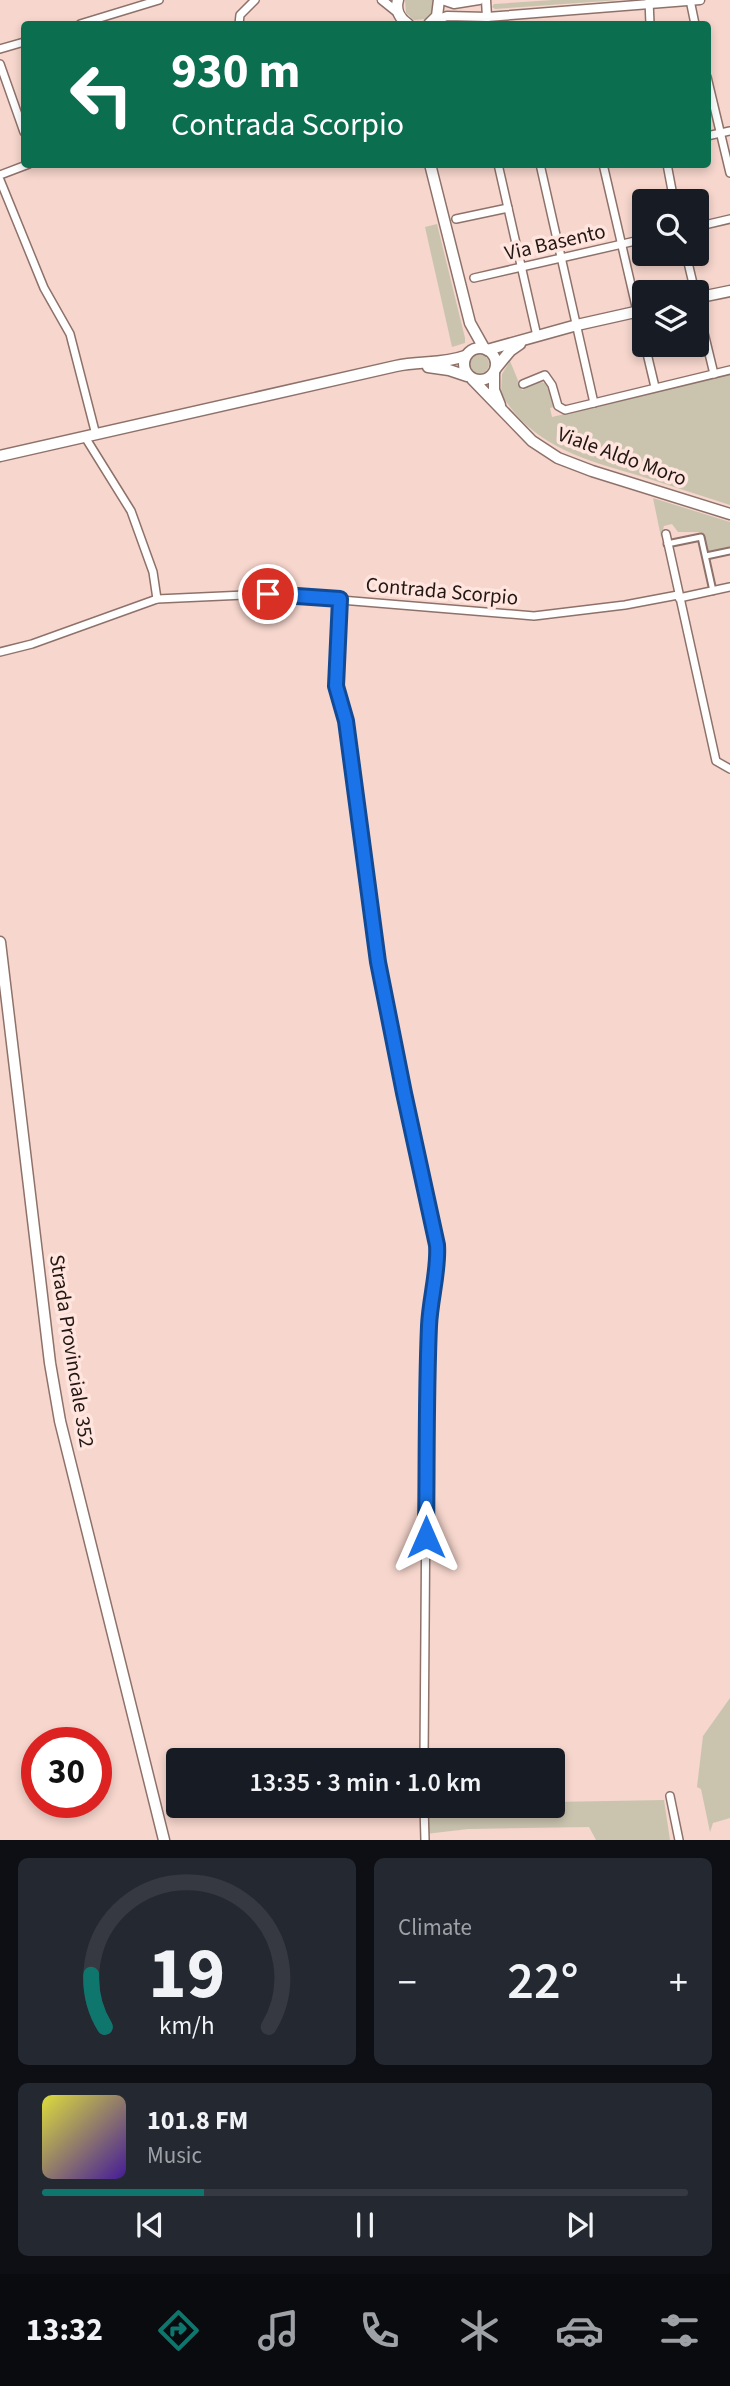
<!DOCTYPE html>
<html lang="en">
<head>
<meta charset="utf-8">
<style>
	:root { --surface:#171b24; --page:#242831; --text:#f1f3f6; --muted:#9ea1a6; --line:#363941; --accent:#0f766e }
	body { margin:0; font-family:"Source Sans 3",sans-serif; background:var(--page); color:var(--text); height:100vh; display:flex; flex-direction:column; font-size:26px; white-space:nowrap }
	* { box-sizing:border-box; margin:0 }
	p { font-size:23px; color:var(--muted) }
	.icon { flex:none; width:38px; height:38px; fill:none; stroke:currentColor; stroke-width:2; stroke-linecap:round; stroke-linejoin:round }
	.map { position:relative; height:1840px; overflow:hidden }
	.sheet { display:flex; flex-direction:column; gap:18px; padding:18px; background:#0d0f14; flex:1 }
	.sheet>* { flex:none }
	.top-card { position:absolute; left:21px; top:21px; width:690px; height:147px; border-radius:7px; box-shadow:0 4px 10px #0003; background:#0b6e4f; color:#fff; overflow:hidden }
	.tools { position:absolute; left:632px; top:189px; display:grid; gap:14px }
	.tools a { display:grid; place-items:center; width:77px; height:77px; border-radius:7px; background:var(--surface); box-shadow:0 4px 10px #0003; font-size:35px }
	.speed { position:absolute; left:21px; top:1727px; display:flex; gap:14px; font-size:35px; font-weight:700; text-align:center }
	.speed>* { display:grid; place-content:center; width:91px; height:91px; border-radius:50%; background:var(--surface); box-shadow:0 4px 10px #0003; line-height:1 }
	.speed .limit { border:10px solid #d22; background:#fff; color:#111 }
	.pin { position:absolute; display:grid; place-items:center; width:60px; height:60px; color:#fff; margin:-30px; border:4px solid #fff; border-radius:50%; box-shadow:0 2px 7px #0007 }
	.me { position:absolute; width:77px; margin:-38px; rotate:0deg; stroke-linejoin:round; filter:drop-shadow(0 0 5px #0008) }
	.turn { display:flex; align-items:center; gap:24px; height:147px; padding:0 35px; font-size:32px }
	.turn .icon { width:91px; height:91px; stroke-width:2.5 }
	.turn b { display:block; font-size:49px; line-height:60px }
	.big { font-size:52px; font-weight:600; line-height:1.1 }
	.sheet .card { flex:1; display:flex; flex-direction:column; justify-content:center; gap:10px; min-width:0; padding:0 24px; border-radius:10px; background:var(--page) }
	.sheet .dial { align-items:center; gap:0 }
	.dial svg { height:182px; overflow:visible; fill:none; stroke:var(--line); stroke-width:7; stroke-linecap:round; text-anchor:middle }
	.dial text { fill:var(--text); stroke:none }
	.song { display:flex; align-items:center; gap:21px }
	.cover { width:84px; height:84px; border-radius:10px; background:linear-gradient(135deg,hsl(60 70% 55%),hsl(260 70% 35%)) }
	.played { height:7px; border-radius:4px; background:linear-gradient(90deg,var(--accent) 25%,var(--line) 25%) }
	.keys { display:flex; justify-content:space-around; direction:ltr }
	.heat { display:flex; justify-content:space-between; align-items:center; font-size:38px; direction:ltr }
	.sheet .tiles { flex:1; display:grid; gap:18px; grid-template-columns:1fr 1fr }
	.card:last-child { grid-column:span 2 }
	.trip { position:absolute; left:166px; top:1748px; width:399px; height:70px; border-radius:7px; background:var(--surface); box-shadow:0 4px 10px #0003; font-weight:600; line-height:70px; text-align:center }
	.menu { display:flex; height:112px; justify-content:space-around; align-items:center; background:#090b0e; color:var(--muted) }
	.menu .icon { width:49px; height:49px }
	.menu .selected { color:var(--accent) }
	.menu b { font-size:32px; color:var(--text) }
	.map>svg:first-child { display:block }
	.green { fill:#cac4af }
	.lines { fill:none; stroke-linecap:round; stroke-linejoin:round }
	.pedestrian-casing { stroke:#8e726a; stroke-width:9 }
	.minor-casing { stroke:#8e726a; stroke-width:10 }
	.tertiary-casing { stroke:#8e726a; stroke-width:11 }
	.secondary-casing { stroke:#8e726a; stroke-width:13 }
	.pedestrian { stroke:#fff; stroke-width:5 }
	.minor { stroke:#fff; stroke-width:7 }
	.tertiary { stroke:#fff; stroke-width:8 }
	.secondary { stroke:#fff; stroke-width:10 }
	.route-casing { stroke:#114b97; stroke-width:18 }
	.route { stroke:#1a73e8; stroke-width:12 }
	.labels { text-anchor:middle; stroke-width:7; stroke-linejoin:round; paint-order:stroke }
	.street-label { font-size:21px; fill:#221714; stroke:#ffe5de }
</style>
</head>
<body>
<div class="map">
<svg width="730" height="1840" viewBox="0 0 730 1840">
	<rect width="100%" height="100%" fill="#f6d6cd"/>
	<g class="green">
		<polygon points="405,0 433,0 433,11 425,19 414,20 406,13"/>
		<polygon points="553,0 620,0 495,9 492,7 494,4"/>
		<polygon points="437,224 465,338 465,343 452,347 425,227"/>
		<circle cx="479" cy="364" r="10"/>
		<path d="M510,361l12,29 19,-8 7,2 6,23 -4,1 2,9 178,-43v131c-31,-10 -62,-20 -93,-30 -54,-16 -104,-29 -136,-81l1,-20z"/>
		<polygon points="653,498 730,522 730,550 707,555 701,532 678,532 672,524 664,526 661,537"/>
		<polygon points="730,1698 730,1818 713,1823 710,1832 701,1789 697,1787 703,1736"/>
		<polygon points="664,1800 670,1840 596,1840 589,1827 468,1829 426,1834 426,1806 553,1806 553,1802"/>
	</g>
	<g class="lines">
		<defs>
			<g id="pedestrian">
				<polyline points="667,544 701,537 713,591"/>
				<polyline points="706,556 730,551"/>
			</g>
			<g id="minor">
				<polyline points="649,0 650,24"/>
				<polyline points="690,0 695,24"/>
				<polyline points="80,24 159,0"/>
				<polyline points="239,24 240,15 255,0"/>
				<polyline points="0,49 24,42"/>
				<polyline points="0,64 24,132"/>
				<polyline points="707,77 730,173"/>
				<polyline points="707,136 730,131"/>
				<polyline points="498,164 537,336"/>
				<polyline points="540,164 594,403"/>
				<polyline points="603,164 644,341"/>
				<polyline points="667,164 674,201"/>
				<polyline points="0,175 29,164"/>
				<polyline points="0,180 44,288 70,334 96,435"/>
				<polyline points="456,219 508,208"/>
				<polyline points="696,227 730,219"/>
				<polyline points="686,254 695,292"/>
				<polyline points="474,278 644,239"/>
				<polyline points="696,300 714,374"/>
				<polyline points="645,345 655,387"/>
				<polyline points="523,384 545,375 552,385 558,406 565,410 730,370"/>
				<polyline points="85,437 131,511 153,572 157,599"/>
				<polyline points="666,534 716,761 730,769"/>
				<polyline points="679,598 730,587"/>
				<polyline points="340,599 336,686 346,721 378,962 404,1093 437,1245 430,1301 427,1366 424,1760"/>
				<polyline points="0,652 32,644 157,599 268,594 534,616 625,605 678,595"/>
				<polyline points="670,1796 679,1840"/>
				<polyline points="424,1806 425,1840"/>
			</g>
			<g id="tertiary">
				<polyline points="382,0 397,12"/>
				<polyline points="442,0 454,4 479,0"/>
				<polyline points="486,0 487,17"/>
				<polyline points="433,21 447,16 487,17 700,0"/>
			</g>
			<g id="secondary">
				<path d="M398,0c-3,10 2,19 10,24"/>
				<polyline points="429,24 437,16 439,0"/>
				<polyline points="430,164 470,323 484,348"/>
				<polyline points="696,298 730,291"/>
				<circle cx="480" cy="364" r="16"/>
				<polyline points="487,350 577,325 644,310"/>
				<polyline points="428,367 449,370 467,376"/>
				<polyline points="496,368 510,351 520,344"/>
				<polyline points="494,373 494,390 500,405"/>
				<polyline points="472,379 532,441 558,458 592,471 730,514"/>
				<path d="M0,456l396,-90c23,-5 47,-2 69,-10"/>
				<polyline points="0,942 50,1363 60,1421 164,1840"/>
			</g>
		</defs>
		<use href="#pedestrian" class="pedestrian-casing"/>
		<use href="#minor" class="minor-casing"/>
		<use href="#tertiary" class="tertiary-casing"/>
		<use href="#secondary" class="secondary-casing"/>
		<use href="#pedestrian" class="pedestrian"/>
		<use href="#minor" class="minor"/>
		<use href="#tertiary" class="tertiary"/>
		<use href="#secondary" class="secondary"/>
	</g>
	<g class="lines">
		<defs>
			<path id="route" d="M268,594l72,5 -4,87 10,35 32,241 26,131 33,152c2,24 -7,55 -8,81 -3,70 -2,140 -3,211"/>
		</defs>
		<use href="#route" class="route-casing"/>
		<use href="#route" class="route"/>
	</g>
	<g class="labels">
		<g class="street-label">
			<text transform="translate(555 242) rotate(-13)" y="7">Via Basento</text>
			<text transform="translate(622 456) rotate(20)" y="7">Viale Aldo Moro</text>
			<text transform="translate(442 591) rotate(5)" y="7">Contrada Scorpio</text>
			<text transform="translate(72 1351) rotate(81)" y="7">Strada Provinciale 352</text>
		</g>
	</g>
</svg>
<div class="tools">
<a><svg class="icon" aria-label="search" viewBox="0 0 24 24"><circle cx="10" cy="10" r="6"/><path d="M15 15l6 6"/></svg></a>
<a><svg class="icon" aria-label="layers" viewBox="0 0 24 24"><path d="M12 4l9 5-9 5-9-5zM3 14l9 5 9-5"/></svg></a>
</div>
<div class="speed"><div class="limit">30</div></div>
<div class="pin" style="left:268px;top:594px;background:#d93025"><svg class="icon" aria-label="arrive" viewBox="0 0 24 24"><path d="M6 21V4h12l-3 4 3 4H6"/></svg></div>
<svg class="me" style="left:426px;top:1537px" viewBox="-20 -20 40 40"><path d="M0-17L14 15 0 8-14 15z" fill="#1a73e8" stroke="#fff" stroke-width="4"/></svg>
<div class="trip">13:35 · 3 min · 1.0 km</div>
<div class="top-card">
<div class="turn"><svg class="icon" aria-label="left" viewBox="0 0 24 24"><path d="M17 20v-9H6M10 6l-5 5 5 5"/></svg><div><b>930 m</b>Contrada Scorpio</div></div>
</div>
</div>
<section class="sheet">
<div class="tiles">
<div class="card dial"><svg viewBox="0 0 100 80">
<path d="M14 69A42 42 0 1 1 86 69"/>
<path d="M14 69A42 42 0 0 1 8 46" stroke="#0f766e"/>
<text x="50" y="56" font-size="32" font-weight="700">19</text>
<text x="50" y="72" font-size="11">km/h</text>
</svg></div>
<div class="card"><p>Climate</p>
<div class="heat"><a>−</a><b class="big">22°</b><a>+</a></div>
</div>
<div class="card">
<div class="song"><i class="cover"></i><div><b>101.8 FM</b><p>Music</p></div></div>
<div class="played"></div>
<div class="keys"><svg class="icon" aria-label="previous" viewBox="0 0 24 24"><path d="M18 5L8 12l10 7zM5 5v14"/></svg><svg class="icon" aria-label="pause" viewBox="0 0 24 24"><path d="M8 5v14M16 5v14"/></svg><svg class="icon" aria-label="next" viewBox="0 0 24 24"><path d="M6 5l10 7-10 7zM19 5v14"/></svg></div>
</div>
</div>
</section>
<nav class="menu">
<b>13:32</b>
<svg class="icon selected" aria-label="directions" viewBox="0 0 24 24"><path d="M12 3l9 9-9 9-9-9zM9 14v-3h6M13 9l2 2-2 2"/></svg>
<svg class="icon" aria-label="music" viewBox="0 0 24 24"><path d="M9 18V5l10-2v13"/><circle cx="6" cy="18" r="3"/><circle cx="16" cy="16" r="3"/></svg>
<svg class="icon" aria-label="phone" viewBox="0 0 24 24"><path d="M5 4h4l2 5-3 2q2 4 5 5l2-3 5 2v4C11 20 4 13 5 4z"/></svg>
<svg class="icon" aria-label="climate" viewBox="0 0 24 24"><path d="M12 3v18M4 7l16 10M4 17L20 7"/></svg>
<svg class="icon" aria-label="car" viewBox="0 0 24 24"><path d="M5 17H2v-5l4-1 3-4h7l3 4 3 1v5h-3M9 17h6M6 11h13"/><circle cx="7" cy="17" r="2"/><circle cx="17" cy="17" r="2"/></svg>
<svg class="icon" aria-label="filters" viewBox="0 0 24 24"><path d="M4 7h16M4 17h16"/><circle cx="9" cy="7" r="2"/><circle cx="15" cy="17" r="2"/></svg>
</nav>
</body>
</html>
